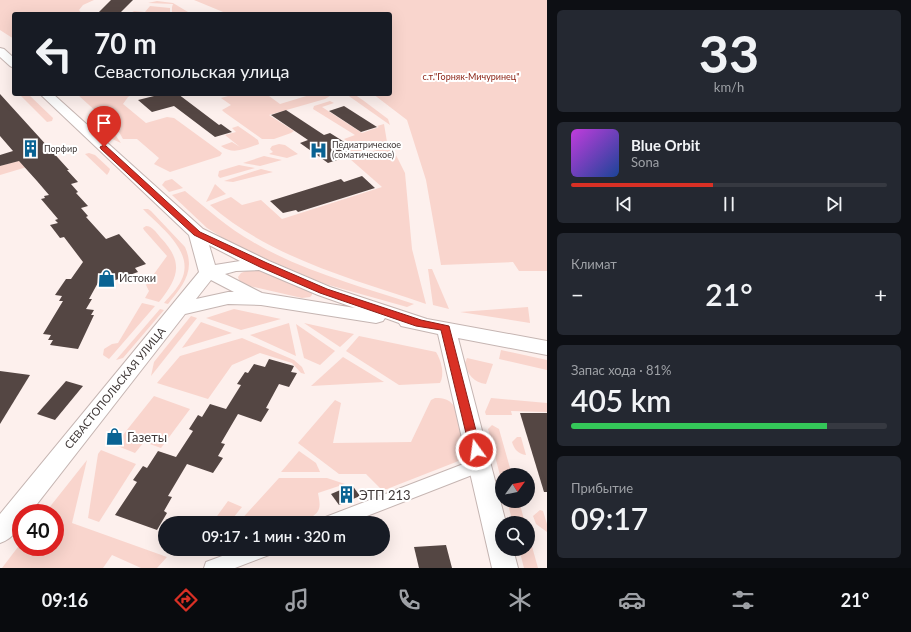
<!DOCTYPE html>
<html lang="ru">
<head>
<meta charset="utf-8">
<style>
	:root { --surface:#171b24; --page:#242831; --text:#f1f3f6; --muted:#9ea1a6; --line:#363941; --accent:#d93025 }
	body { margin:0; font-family:Lato,sans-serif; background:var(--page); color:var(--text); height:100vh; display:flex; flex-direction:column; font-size:15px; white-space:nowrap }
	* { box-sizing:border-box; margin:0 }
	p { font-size:13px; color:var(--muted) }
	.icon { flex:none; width:22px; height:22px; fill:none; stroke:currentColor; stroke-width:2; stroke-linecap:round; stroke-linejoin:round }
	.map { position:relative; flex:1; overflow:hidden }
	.details { display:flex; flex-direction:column; gap:10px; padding:10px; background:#0d0f14; width:364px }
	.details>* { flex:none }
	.hud { position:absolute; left:12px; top:12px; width:380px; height:84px; border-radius:4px; box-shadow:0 4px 16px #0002; background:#171b24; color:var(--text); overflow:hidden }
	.needle { width:26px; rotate:57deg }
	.buttons { position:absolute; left:495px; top:468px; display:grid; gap:8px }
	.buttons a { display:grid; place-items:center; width:40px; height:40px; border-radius:50%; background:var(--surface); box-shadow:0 4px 16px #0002; font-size:20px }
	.speed { position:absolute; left:12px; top:504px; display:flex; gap:8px; font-size:20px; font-weight:700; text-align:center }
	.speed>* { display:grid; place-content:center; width:52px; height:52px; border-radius:50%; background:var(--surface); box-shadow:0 4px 16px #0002; line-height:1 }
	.speed .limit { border:6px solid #d22; background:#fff; color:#111 }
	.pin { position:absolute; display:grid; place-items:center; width:34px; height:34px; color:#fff; margin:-41px -17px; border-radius:50% 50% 50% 0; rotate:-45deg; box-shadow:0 0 4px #0007 }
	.pin .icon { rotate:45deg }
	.me { position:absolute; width:44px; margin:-22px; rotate:346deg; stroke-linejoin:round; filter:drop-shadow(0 0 3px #0008) }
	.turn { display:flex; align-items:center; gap:14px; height:84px; padding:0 16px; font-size:18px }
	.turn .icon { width:52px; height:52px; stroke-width:2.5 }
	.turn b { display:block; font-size:28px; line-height:34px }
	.big { font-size:30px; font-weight:600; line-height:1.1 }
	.details .tile { flex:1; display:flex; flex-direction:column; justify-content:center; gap:6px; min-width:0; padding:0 14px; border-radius:6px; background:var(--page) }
	.details .dial { align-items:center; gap:0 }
	.dial b { font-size:52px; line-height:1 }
	.song { display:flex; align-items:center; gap:12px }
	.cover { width:48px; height:48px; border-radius:6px; background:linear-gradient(135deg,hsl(290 70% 55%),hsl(220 70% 35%)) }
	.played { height:4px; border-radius:2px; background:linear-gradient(90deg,var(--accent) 45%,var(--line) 45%) }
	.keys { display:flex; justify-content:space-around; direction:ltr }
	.heat { display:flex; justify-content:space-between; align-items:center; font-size:22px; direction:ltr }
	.charge { height:6px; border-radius:3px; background:linear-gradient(90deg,#34c759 81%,var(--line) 0) }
	.trip { position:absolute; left:158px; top:516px; width:232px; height:40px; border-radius:20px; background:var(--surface); box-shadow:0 4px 16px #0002; font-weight:600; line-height:40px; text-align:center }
	.tab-bar { display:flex; height:64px; justify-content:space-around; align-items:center; background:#090b0e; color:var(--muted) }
	.tab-bar .icon { width:28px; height:28px }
	.tab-bar .selected { color:var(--accent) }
	.tab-bar b { font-size:18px; color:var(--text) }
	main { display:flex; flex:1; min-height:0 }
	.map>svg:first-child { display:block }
	.green { fill:#f9d5cd }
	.building { fill:#544643 }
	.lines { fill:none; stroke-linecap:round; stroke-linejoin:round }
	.street-casing { stroke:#c5b5b2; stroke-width:2 }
	.secondary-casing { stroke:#c5b5b2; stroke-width:2 }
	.street { fill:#fff; fill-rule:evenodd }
	.secondary { fill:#fff; fill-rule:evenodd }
	.route { fill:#d93025; stroke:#8d1f18 }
	.labels { text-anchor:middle; stroke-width:4; stroke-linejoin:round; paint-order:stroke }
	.far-park-label { font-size:9px; fill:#881e10; stroke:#fff }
	.far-poi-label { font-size:9px; fill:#403938; stroke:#fff; text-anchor:start }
	.poi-label { font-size:11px; fill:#403938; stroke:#fff; text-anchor:start }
	.street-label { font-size:11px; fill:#403938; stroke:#fff }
	.near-poi-label { font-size:13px; fill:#403938; stroke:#fff; text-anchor:start }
</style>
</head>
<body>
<main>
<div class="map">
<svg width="547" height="568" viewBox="0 0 547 568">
	<rect width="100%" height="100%" fill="#fdf0ed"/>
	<g class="green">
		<polygon points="0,0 94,0 83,5 79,10 82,14 14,14 14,39 0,30"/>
		<polygon points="194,0 547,0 547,271 519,271 513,262 441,265 426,180 407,120 373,94 390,94 390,14 228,14"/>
		<polygon points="157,1 173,3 188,12 184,14 172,14 172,7 173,4 148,3"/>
		<polygon points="150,6 170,8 170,14 129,14 134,11 145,12"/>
		<polygon points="19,94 28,94 53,118 52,121 47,122"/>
		<polygon points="83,94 134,94 128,97 123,104 146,123 167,117 174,118 222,153 220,156 170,172 154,164 159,158 137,139 123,139 119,132 78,95"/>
		<polygon points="229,94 276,94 269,96 280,104 313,94 330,94 330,96 325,99 269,115 294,131 291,133 274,139 262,139 224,112 222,110 231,105 221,98 228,96"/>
		<polygon points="346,94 354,94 364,101 388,119 390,125"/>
		<polygon points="330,101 334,103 322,107 362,133 379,127 377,126 384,124 387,142 354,154 342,146 350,143 344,139 355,135 313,109 314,106"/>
		<polygon points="101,120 114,133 121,143 112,139 95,125"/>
		<path d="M238,126l20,14 1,4c-14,5 -26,11 -38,2l11,-4 8,5 -15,-12 11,-3 -4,-4z"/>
		<polygon points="279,144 285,145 298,154 287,158 269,154 273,152 270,149 272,146"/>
		<path d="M391,145l14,28 7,76 14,55c-76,-26 -155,-46 -216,-99l21,-8 11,8 19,-5 21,19 100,-32 -32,-28z"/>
		<polygon points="89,153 95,155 110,169 109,172 107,175 85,154"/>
		<polygon points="264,156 282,160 260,166 243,163"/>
		<polygon points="21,160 27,167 0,175 0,166"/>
		<polygon points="239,165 255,168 220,178 218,176 219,171"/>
		<polygon points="261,169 273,172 233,182 224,181"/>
		<polygon points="172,179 183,188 169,192 162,185 165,181"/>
		<polygon points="215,184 226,194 206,202"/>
		<path d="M185,191c22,18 43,37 68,51 47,28 109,45 161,62l-7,3 -82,-23 -89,-38 -29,-18 -35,-33z"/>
		<path d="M143,209h5l3,2 34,36c11,25 -3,39 -17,57l-4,-1c6,-7 13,-14 17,-22 15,-29 -21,-54 -38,-72z"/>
		<path d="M146,226c6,0 10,6 14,11 24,25 19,40 -1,65l-14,-4 4,-7 -3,-6 21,-29 -23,-26 -1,-2z"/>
		<polygon points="428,269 432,269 449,309 433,305"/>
		<polygon points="253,270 261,271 304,288 312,293 312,295 310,297 302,298 245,285 239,280 238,277 241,273 246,271"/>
		<polygon points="142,303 155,306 109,359 103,355 104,349 112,344 118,343"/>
		<polygon points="528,307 530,323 460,312"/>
		<polygon points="160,309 164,310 123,358 116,360"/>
		<polygon points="234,309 281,319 241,330 206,318"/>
		<polygon points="191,316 197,318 151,376 154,362"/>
		<polygon points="201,322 232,333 182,348"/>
		<polygon points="289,323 296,356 250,335"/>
		<polygon points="304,323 354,334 340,347"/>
		<polygon points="296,324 335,351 320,365 304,358"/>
		<path d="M359,336l77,16c5,8 9,22 4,31l-41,2 -53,-34z"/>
		<polygon points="242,338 294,360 302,367 305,374 301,373 292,363 260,353 232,365 208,399 157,383 180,356"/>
		<polygon points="501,350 547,360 547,370 499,359"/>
		<polygon points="343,357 384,382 311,386"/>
		<path d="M467,358l26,6 -7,20c-12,-1 -19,-10 -21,-21z"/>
		<polygon points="154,396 190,409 161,448 144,442 135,453 115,445"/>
		<path d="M435,398c9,0 14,1 19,8l11,47 -3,6 -6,3 -69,27h-6l-15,-15h-27l-41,-31 37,-43 6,3 -8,40 78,-1 20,-42z"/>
		<polygon points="491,398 547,403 547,412 511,411 512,415 486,415 485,412"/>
		<polygon points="492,425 499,429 512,475 502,475 502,483 488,429"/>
		<path d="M517,437h4l5,18c-8,-1 -12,-6 -14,-13z"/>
		<polygon points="101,450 136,464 99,522 88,518 98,454"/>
		<polygon points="299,451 316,463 320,472 281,472"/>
		<polygon points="87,460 72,523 167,557 157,568 141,568 112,555 103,568 2,568 21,543 21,547 55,547 55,513 45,513"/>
		<path d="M279,478h48l18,6 -27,9c1,6 3,13 0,18 -10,17 -63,12 -80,12z"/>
		<polygon points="228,501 242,507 229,523 212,523"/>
		<polygon points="507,501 519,501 525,523 513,523"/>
		<polygon points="540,510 543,511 547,524 547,532 536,524 533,516"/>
		<polygon points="528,532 538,568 524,568 519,549 528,549"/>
	</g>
	<g class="building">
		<polygon points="111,0 133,0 119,14 98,13"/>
		<polygon points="0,94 69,170 67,170 78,182 71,184 78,192 76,193 88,206 81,208 88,216 86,217 106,239 119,234 146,264 135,268 138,272 113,281 105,270 89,299 92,299 86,309 94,310 91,315 94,315 78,349 50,345 53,340 48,340 51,335 43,334 63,301 59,301 62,296 55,295 66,279 71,279 83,262 64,237 60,238 50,225 58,223 55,220 58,219 41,199 45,198 44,196 49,195 37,181 19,161 0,166 0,155 13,151 0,136"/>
		<polygon points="162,94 178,94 219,125 221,124 232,132 215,137 174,106 152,112 138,100"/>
		<polygon points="344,106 377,127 361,132 329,111"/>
		<polygon points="286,110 324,135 330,133 346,143 338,146 352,155 328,163 300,143 308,140 271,115"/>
		<polygon points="362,176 375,188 298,212 296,210 283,213 270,201 341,179 344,182"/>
		<polygon points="269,359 294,366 291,372 297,373 289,387 279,384 266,408 269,409 261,422 238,414 221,443 225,444 218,456 223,458 213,473 187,464 168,496 172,497 164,511 167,513 157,530 115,515 137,482 133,480 143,466 147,468 158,451 176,457 193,431 189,429 198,415 202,417 210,404 226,409 241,385 237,384 245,372 248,373 254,364 265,367"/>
		<polygon points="0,371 30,375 0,424"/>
		<polygon points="66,381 83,386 55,420 37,414"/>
		<polygon points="520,413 547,413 547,492 544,492"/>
		<polygon points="352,485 360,496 339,505 331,494"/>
		<polygon points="446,545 452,568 419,568 414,547"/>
	</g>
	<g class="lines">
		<defs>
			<g id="street">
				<polygon points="479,458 485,460 487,465 485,470 349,523 320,523 323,518"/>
				<polygon points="241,549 271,549 269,555 235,568 204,568 206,562"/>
			</g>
			<g id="secondary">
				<polygon points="0,48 4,49 14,58 14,68 10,66 0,57"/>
				<path d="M40,94h13l150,135 66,32 61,26 97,32 120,22v14l-89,-17 48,185h-4v26h11l5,19h-26l-54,-234 -37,-8 -2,-3 -14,-5 -2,3 -7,2 -115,-18 -33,-1 -43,10 -155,199h-9c0,15 -7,25 -21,30v-29l199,-242 -10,-37zM209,245l31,16 -25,4zM259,270l59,25 37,13 -93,-15 -37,-19 11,-3zM211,280l23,12h-6l-32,7z"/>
			</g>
		</defs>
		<use href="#street" class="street-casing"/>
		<use href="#secondary" class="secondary-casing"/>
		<use href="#street" class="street"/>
		<use href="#secondary" class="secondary"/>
	</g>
	<polygon class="route" points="104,145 106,146 200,232 267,263 327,289 421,320 449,326 481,450 480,453 476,454 472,453 470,450 441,330 416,326 320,293 260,267 194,235 101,149 100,147"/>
	<defs>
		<symbol id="building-bare" viewBox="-9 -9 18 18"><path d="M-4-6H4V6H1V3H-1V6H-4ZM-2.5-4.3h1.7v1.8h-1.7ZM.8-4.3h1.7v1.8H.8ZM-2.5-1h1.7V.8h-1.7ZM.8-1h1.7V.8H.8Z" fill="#096393" stroke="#fff" stroke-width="2.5" paint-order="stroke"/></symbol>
		<symbol id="hospital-bare" viewBox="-9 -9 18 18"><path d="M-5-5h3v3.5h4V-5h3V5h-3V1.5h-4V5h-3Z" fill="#096393" stroke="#fff" stroke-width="2.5" paint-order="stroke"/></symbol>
		<symbol id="shop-bare" viewBox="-9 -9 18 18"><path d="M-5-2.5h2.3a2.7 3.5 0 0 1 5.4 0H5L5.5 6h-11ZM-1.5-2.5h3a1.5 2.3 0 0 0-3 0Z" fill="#096393" stroke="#fff" stroke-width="2.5" paint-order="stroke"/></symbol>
	</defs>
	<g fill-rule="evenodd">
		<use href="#building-bare" x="18" y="136" width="25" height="25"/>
		<use href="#hospital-bare" x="306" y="138" width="25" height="25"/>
		<use href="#shop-bare" x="94" y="266" width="25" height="25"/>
		<use href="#shop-bare" x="102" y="424" width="25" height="25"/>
		<use href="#building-bare" x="334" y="482" width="25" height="25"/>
	</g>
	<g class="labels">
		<g class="far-park-label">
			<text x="471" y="80">с.т."Горняк-Мичуринец"</text>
		</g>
		<g class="far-poi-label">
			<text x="332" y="148">Педиатрическое<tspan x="332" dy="10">(соматическое)</tspan></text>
			<text x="44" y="152">Порфир</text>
		</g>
		<g class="poi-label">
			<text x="119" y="282">Истоки</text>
		</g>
		<g class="street-label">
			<text transform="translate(115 388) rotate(-51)" y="4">СЕВАСТОПОЛЬСКАЯ УЛИЦА</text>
		</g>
		<g class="near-poi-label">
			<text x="127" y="442">Газеты</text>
			<text x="359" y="500">ЭТП 213</text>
		</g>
	</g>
</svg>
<div class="buttons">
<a><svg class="needle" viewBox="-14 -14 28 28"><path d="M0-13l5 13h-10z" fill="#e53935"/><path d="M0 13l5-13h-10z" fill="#9ea1a6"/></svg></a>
<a><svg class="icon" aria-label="search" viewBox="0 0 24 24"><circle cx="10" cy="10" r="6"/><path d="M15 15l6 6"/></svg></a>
</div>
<div class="speed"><div class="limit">40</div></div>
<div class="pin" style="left:104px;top:147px;background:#d93025"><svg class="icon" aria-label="arrive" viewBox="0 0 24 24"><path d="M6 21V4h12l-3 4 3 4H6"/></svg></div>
<svg class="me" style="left:476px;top:450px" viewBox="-20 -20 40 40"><circle r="17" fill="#d93025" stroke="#fff" stroke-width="3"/><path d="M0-11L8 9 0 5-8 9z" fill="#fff"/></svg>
<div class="trip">09:17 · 1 мин · 320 m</div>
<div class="hud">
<div class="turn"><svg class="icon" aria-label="left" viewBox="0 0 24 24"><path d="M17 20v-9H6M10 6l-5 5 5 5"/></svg><div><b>70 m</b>Севастопольская улица</div></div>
</div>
</div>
<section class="details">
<div class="tile dial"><b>33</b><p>km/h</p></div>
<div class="tile">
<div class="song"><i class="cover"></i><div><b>Blue Orbit</b><p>Sona</p></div></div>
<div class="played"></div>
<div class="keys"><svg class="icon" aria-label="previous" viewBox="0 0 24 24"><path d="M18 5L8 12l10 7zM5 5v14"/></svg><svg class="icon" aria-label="pause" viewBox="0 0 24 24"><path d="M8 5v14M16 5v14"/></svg><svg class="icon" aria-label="next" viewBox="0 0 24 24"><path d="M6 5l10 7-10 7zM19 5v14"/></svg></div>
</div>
<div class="tile"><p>Климат</p>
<div class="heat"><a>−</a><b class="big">21°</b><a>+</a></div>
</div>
<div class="tile"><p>Запас хода · 81%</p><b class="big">405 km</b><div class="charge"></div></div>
<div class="tile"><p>Прибытие</p><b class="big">09:17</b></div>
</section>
</main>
<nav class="tab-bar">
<b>09:16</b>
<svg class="icon selected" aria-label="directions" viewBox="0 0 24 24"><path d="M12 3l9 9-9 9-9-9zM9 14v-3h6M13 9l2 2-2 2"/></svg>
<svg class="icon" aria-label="music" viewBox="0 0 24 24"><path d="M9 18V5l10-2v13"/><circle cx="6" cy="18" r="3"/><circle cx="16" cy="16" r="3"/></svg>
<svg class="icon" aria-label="phone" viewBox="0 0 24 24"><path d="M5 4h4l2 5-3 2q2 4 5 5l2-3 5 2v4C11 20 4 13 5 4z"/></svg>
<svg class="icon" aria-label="climate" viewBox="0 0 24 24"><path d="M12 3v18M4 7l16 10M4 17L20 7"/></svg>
<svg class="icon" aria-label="car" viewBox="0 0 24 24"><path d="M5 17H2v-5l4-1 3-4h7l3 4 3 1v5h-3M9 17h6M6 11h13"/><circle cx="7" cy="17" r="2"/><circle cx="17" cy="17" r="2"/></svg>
<svg class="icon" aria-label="filters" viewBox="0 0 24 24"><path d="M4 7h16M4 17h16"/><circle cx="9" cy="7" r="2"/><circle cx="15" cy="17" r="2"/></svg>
<b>21°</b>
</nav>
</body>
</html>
